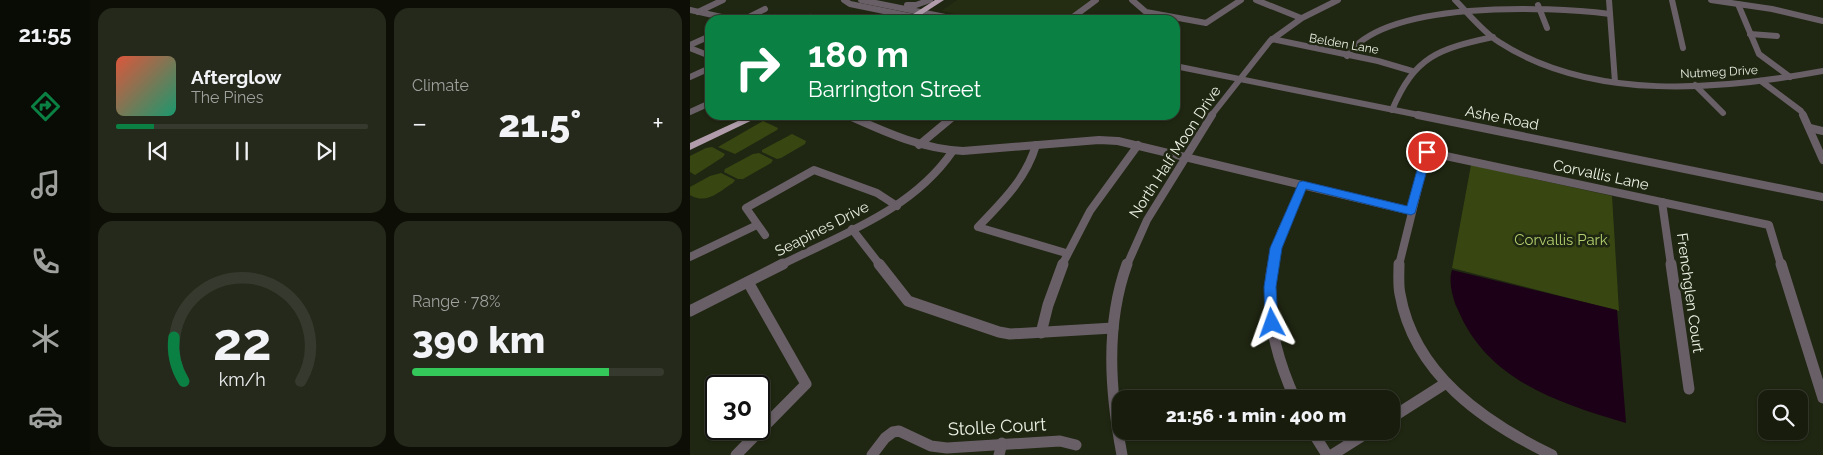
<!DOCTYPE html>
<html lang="en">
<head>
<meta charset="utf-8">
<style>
	:root { --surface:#171c0d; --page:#24291b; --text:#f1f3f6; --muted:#9ea19d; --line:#363a2e; --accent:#0b8043 }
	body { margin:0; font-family:Raleway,sans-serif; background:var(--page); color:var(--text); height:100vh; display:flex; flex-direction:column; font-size:19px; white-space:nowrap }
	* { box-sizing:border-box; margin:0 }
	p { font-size:16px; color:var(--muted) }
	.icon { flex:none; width:28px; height:28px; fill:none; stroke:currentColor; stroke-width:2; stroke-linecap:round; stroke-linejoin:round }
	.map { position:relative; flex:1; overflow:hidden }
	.panel { display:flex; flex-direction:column; gap:8px; padding:8px; background:#0d0f07; width:600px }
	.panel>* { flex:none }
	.banner { position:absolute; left:15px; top:15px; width:475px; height:105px; border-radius:15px; box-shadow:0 1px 4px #0004,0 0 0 1px var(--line); background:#0b8043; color:#fff; overflow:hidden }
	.controls { position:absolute; left:1068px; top:390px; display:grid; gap:10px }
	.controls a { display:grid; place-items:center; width:50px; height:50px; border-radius:10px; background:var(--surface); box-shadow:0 1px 4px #0004,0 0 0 1px var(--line); font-size:25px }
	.speed { position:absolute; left:15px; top:375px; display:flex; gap:10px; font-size:25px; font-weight:700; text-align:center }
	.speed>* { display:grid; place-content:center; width:65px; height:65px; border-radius:50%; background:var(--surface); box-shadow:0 1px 4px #0004,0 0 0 1px var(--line); line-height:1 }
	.speed .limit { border:2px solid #111; border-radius:8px; background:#fff; color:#111 }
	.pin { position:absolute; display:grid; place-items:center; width:42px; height:42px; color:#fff; margin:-21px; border:2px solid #fff; border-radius:50%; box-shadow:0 1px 5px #0007 }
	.me { position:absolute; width:55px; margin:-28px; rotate:356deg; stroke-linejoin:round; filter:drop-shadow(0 0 4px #0008) }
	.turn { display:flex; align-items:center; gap:18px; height:105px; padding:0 20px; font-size:22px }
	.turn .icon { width:65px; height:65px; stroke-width:2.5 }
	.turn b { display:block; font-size:35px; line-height:42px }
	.big { font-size:38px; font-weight:800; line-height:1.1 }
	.panel .card { flex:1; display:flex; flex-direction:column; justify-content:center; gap:8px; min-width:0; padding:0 18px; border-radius:15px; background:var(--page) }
	.panel .dial { align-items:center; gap:0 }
	.dial svg { height:130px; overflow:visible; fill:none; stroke:var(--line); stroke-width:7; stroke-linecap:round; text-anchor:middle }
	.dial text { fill:var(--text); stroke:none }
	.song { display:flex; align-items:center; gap:15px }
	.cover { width:60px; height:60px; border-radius:8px; background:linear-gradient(135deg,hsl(10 70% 55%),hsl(160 70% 35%)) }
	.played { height:5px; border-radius:2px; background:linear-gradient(90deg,var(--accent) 15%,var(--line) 15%) }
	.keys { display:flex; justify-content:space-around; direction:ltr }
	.heat { display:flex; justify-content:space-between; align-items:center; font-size:28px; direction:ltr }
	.charge { height:8px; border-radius:4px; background:linear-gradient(90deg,#34c759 78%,var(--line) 0) }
	.panel .tiles { flex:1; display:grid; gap:8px; grid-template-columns:repeat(2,1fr) }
	.trip { position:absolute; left:422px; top:390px; width:288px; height:50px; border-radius:15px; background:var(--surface); box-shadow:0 1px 4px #0004,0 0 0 1px var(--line); font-weight:800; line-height:50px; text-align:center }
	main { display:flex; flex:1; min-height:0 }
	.menu { display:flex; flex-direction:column; width:90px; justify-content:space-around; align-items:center; background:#090b05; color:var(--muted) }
	.menu .icon { width:35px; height:35px }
	.menu .selected { color:var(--accent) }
	.menu b { font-size:22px; color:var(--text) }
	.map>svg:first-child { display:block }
	.built { fill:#242d11 }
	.green { fill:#384712 }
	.water { fill:#1c0017 }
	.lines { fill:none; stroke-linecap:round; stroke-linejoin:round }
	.minor-far2 { stroke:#695f67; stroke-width:6 }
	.minor-far1 { stroke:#695f67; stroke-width:8 }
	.minor { stroke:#695f67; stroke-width:11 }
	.major { fill:#b09cab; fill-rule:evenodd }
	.route { fill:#1a73e8; stroke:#114b97 }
	.labels { text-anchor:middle; stroke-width:5; stroke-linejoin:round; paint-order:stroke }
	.far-street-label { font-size:12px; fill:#ecf1e4; stroke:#1f2611 }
	.street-label { font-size:15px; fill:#ecf1e4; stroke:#1f2611 }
	.park-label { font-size:15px; fill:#b0cf6e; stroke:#1f2611 }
	.near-street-label { font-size:18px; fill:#ecf1e4; stroke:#1f2611 }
</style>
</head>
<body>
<main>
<nav class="menu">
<b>21:55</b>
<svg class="icon selected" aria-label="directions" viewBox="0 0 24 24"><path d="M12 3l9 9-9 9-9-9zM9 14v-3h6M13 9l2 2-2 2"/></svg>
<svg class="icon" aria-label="music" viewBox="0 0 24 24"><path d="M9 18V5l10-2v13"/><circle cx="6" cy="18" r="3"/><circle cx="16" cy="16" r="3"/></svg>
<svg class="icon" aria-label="phone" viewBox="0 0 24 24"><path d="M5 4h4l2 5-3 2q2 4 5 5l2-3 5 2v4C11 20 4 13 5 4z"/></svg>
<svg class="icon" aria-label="climate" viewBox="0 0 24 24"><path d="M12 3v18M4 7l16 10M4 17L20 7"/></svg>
<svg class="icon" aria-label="car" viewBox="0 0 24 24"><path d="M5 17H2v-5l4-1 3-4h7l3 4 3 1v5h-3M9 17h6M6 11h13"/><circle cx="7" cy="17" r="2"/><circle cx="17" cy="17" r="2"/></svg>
</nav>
<section class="panel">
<div class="tiles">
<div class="card">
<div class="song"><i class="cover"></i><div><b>Afterglow</b><p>The Pines</p></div></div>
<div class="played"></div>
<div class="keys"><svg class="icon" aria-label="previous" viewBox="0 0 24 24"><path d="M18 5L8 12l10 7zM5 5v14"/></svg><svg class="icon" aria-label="pause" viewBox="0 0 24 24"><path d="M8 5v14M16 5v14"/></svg><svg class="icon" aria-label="next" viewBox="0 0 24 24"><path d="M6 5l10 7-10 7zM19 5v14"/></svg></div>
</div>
<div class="card"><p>Climate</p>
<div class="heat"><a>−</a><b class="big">21.5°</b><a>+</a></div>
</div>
<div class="card dial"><svg viewBox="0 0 100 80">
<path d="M14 69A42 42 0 1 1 86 69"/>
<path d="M14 69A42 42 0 0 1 8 42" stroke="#0b8043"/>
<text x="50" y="56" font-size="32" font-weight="700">22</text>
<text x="50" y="72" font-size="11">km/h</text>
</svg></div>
<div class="card"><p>Range · 78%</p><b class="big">390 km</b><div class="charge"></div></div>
</div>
</section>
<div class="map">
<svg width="1133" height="455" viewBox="0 0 1133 455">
	<rect width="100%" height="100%" fill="#1f2611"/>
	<polygon class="built" points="267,0 400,0 376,20 295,20 251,11"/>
	<g class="green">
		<polygon points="73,121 88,128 87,130 45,154 28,147"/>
		<polygon points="102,134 116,141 115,144 91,158 87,159 72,152 72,150"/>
		<polygon points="22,147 35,154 33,157 5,175 0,172 0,156 16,148"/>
		<polygon points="69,153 83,160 81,163 53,179 48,179 34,172 35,169 63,154"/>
		<polygon points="781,165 922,196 929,311 762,268"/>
		<path d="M31,173l14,7 -2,3c-15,9 -26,22 -43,12v-8l20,-11z"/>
	</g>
	<path class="water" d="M762,270l165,40 9,113c-67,-20 -138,-42 -168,-113 -5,-10 -10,-29 -6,-40z"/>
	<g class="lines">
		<g class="minor-far2">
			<polyline points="154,0 160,4 238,20"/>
			<polyline points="171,0 270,20"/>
			<polyline points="442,0 456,12 516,23 551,0"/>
			<polyline points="566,0 611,18"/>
			<path d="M765,0c14,14 27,31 44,42 93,60 221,48 324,29"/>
			<polyline points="919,0 925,82"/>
			<polyline points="982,0 993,48"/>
			<polyline points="1021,0 1082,9 1133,21"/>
			<polyline points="1048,4 1069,54 1100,77"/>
			<polyline points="217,5 226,5 240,0"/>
			<polyline points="848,5 857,28"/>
			<polyline points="0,10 45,20"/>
			<polyline points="8,12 33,0"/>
			<polyline points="53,20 75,9"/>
			<polyline points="114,20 120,17"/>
			<polyline points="379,20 406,0"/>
			<polyline points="1060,34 1087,36"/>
			<polyline points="582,39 688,61 722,71"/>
			<polyline points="0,45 20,36"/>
			<polyline points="0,48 20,56"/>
			<path d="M657,56c37,-56 200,-50 263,-42"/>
			<polyline points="485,66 734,116"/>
			<polyline points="0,77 20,68"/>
			<polyline points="1071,81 1111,111 1114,116"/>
			<polyline points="1005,85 1033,113"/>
			<path d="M702,110c23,-54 46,-61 101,-73"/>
			<polyline points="0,112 20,103"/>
			<polyline points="157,115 160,116"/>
			<polyline points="263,116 265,115"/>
			<polyline points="521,116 580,41 612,18 648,0"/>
		</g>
		<g class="minor-far1">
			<path d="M157,115c38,17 74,34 116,36l136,-11 19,1 293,70"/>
			<polyline points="728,115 1133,197"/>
			<polyline points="1113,115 1133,160"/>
			<polyline points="1120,128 1133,131"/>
			<polyline points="229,145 265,115"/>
			<path d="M346,145c-10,34 -34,57 -58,82l88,26"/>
			<polyline points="972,202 981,265"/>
			<polyline points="162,229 190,265"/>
			<polyline points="75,235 56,208 124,170 187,193 207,206"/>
			<polyline points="0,257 67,225"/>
			<path d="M91,265c61,-31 131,-55 171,-113"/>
			<polyline points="372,265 400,211 448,145"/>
			<polyline points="437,265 457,220 522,115"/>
			<polyline points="583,265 591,232 613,185"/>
			<polyline points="709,265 737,152 1079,225 1091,265"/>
		</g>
		<g class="minor">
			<polyline points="189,264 218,301 309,332 320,334 423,328"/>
			<path d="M583,264c-10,46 3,93 22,135"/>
			<path d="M709,264c0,10 -1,21 1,30 14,80 84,128 152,161"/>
			<polyline points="981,264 999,389"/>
			<polyline points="1091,264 1133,398"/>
			<polyline points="0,311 93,264"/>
			<polyline points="351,333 358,305 373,264"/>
			<polyline points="701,418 756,383"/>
			<polyline points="622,431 637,455"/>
			<polyline points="46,455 116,384 58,282"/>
			<polyline points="182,455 195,438 203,432 209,431 241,446 257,448 370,441 386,445"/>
			<polyline points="309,455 312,443"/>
			<path d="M432,455c-12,-63 -17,-130 5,-191"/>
			<polyline points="642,455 680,431"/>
		</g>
		<g class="major">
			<polygon points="245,0 254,0 223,20 214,20"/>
			<polygon points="61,115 73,115 0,150 0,143"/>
		</g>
	</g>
	<polygon class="route" points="737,148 742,152 725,213 721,215 616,189 592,248 586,287 588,323 586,327 582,328 577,327 575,323 574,287 580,248 609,182 613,181 717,206 732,152"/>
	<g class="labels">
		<g class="far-street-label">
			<text transform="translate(654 44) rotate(10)" y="4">Belden Lane</text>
			<text transform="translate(1029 72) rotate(-3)" y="4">Nutmeg Drive</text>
		</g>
		<g class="street-label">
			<text transform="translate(812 118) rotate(11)" y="5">Ashe Road</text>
			<text transform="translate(485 152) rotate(-57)" y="5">North Half Moon Drive</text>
			<text transform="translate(911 175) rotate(12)" y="5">Corvallis Lane</text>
			<text transform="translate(132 229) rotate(-27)" y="5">Seapines Drive</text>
			<text transform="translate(1000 293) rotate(82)" y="5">Frenchglen Court</text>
		</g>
		<g class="park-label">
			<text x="871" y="245">Corvallis Park</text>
		</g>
		<g class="near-street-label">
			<text transform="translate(307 427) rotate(-3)" y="6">Stolle Court</text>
		</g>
	</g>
</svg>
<div class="controls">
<a><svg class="icon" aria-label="search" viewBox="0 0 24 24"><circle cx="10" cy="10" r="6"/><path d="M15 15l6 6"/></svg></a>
</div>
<div class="speed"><div class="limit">30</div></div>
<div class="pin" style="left:737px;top:152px;background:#d93025"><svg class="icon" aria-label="arrive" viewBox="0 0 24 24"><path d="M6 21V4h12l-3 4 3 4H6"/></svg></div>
<svg class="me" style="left:582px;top:323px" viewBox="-20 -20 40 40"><path d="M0-17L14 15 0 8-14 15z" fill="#1a73e8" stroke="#fff" stroke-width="4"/></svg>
<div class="trip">21:56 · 1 min · 400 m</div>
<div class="banner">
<div class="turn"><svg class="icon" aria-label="right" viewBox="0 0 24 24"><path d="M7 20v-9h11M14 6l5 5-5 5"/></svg><div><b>180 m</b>Barrington Street</div></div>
</div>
</div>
</main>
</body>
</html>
